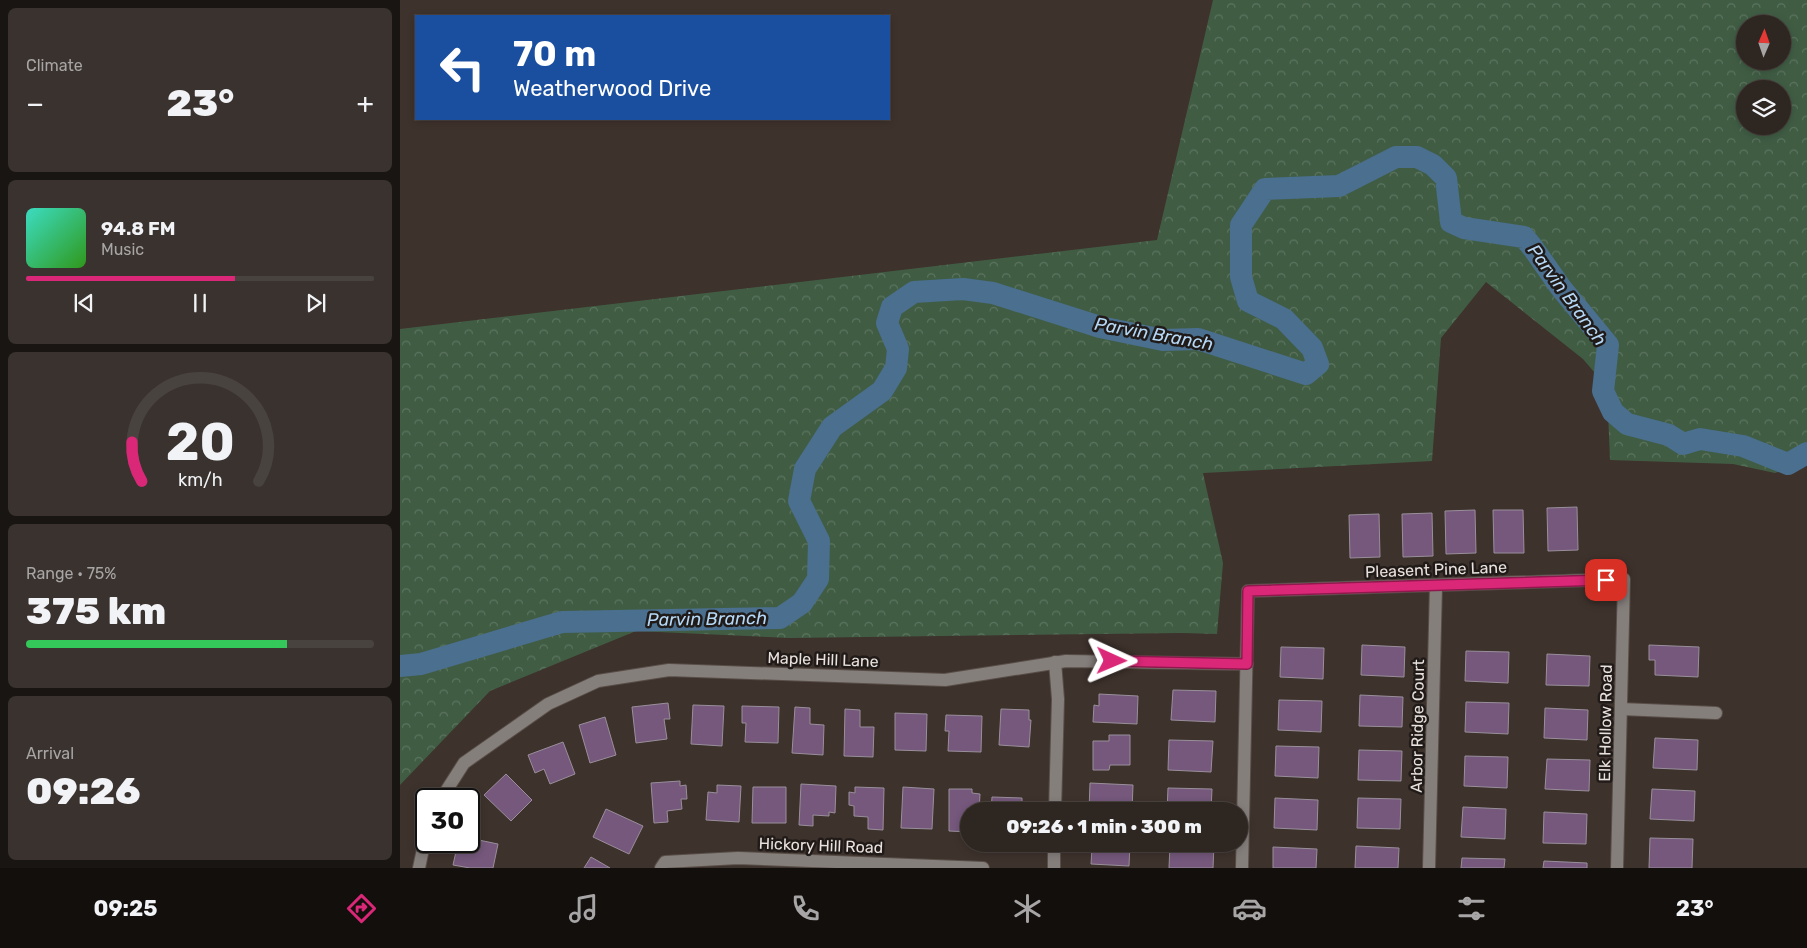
<!DOCTYPE html>
<html lang="en">
<head>
<meta charset="utf-8">
<style>
	:root { --surface:#2e2621; --page:#3a322e; --text:#f1f3f6; --muted:#a7a5a5; --line:#49433f; --accent:#db2777 }
	body { margin:0; font-family:Rubik,sans-serif; background:var(--page); color:var(--text); height:100vh; display:flex; flex-direction:column; font-size:19px; white-space:nowrap }
	* { box-sizing:border-box; margin:0 }
	p { font-size:16px; color:var(--muted) }
	.icon { flex:none; width:28px; height:28px; fill:none; stroke:currentColor; stroke-width:2; stroke-linecap:round; stroke-linejoin:round }
	.map { position:relative; flex:1; overflow:hidden }
	.sheet { display:flex; flex-direction:column; gap:8px; padding:8px; background:#191512; width:400px }
	.sheet>* { flex:none }
	.guide { position:absolute; left:15px; top:15px; width:475px; height:105px; border-radius:0px; box-shadow:0 2px 8px #0003,0 0 0 1px var(--line); background:#1a4fa0; color:#fff; overflow:hidden }
	.needle { width:32px; rotate:2deg }
	.controls { position:absolute; left:1336px; top:15px; display:grid; gap:10px }
	.controls a { display:grid; place-items:center; width:55px; height:55px; border-radius:50%; background:var(--surface); box-shadow:0 2px 8px #0003,0 0 0 1px var(--line); font-size:25px }
	.speed { position:absolute; left:15px; top:788px; display:flex; gap:10px; font-size:25px; font-weight:700; text-align:center }
	.speed>* { display:grid; place-content:center; width:65px; height:65px; border-radius:50%; background:var(--surface); box-shadow:0 2px 8px #0003,0 0 0 1px var(--line); line-height:1 }
	.speed .limit { border:2px solid #111; border-radius:8px; background:#fff; color:#111 }
	.pin { position:absolute; display:grid; place-items:center; width:42px; height:42px; color:#fff; margin:-21px; border-radius:10px; box-shadow:0 2px 8px #0006 }
	.me { position:absolute; width:55px; margin:-28px; rotate:91deg; stroke-linejoin:round; filter:drop-shadow(0 0 4px #0008) }
	.turn { display:flex; align-items:center; gap:18px; height:105px; padding:0 15px; font-size:22px }
	.turn .icon { width:65px; height:65px; stroke-width:2.5 }
	.turn b { display:block; font-size:35px; line-height:42px }
	.big { font-size:38px; font-weight:800; line-height:1.1 }
	.sheet .tile { flex:1; display:flex; flex-direction:column; justify-content:center; gap:8px; min-width:0; padding:0 18px; border-radius:8px; background:var(--page) }
	.sheet .dial { align-items:center; gap:0 }
	.dial svg { height:130px; overflow:visible; fill:none; stroke:var(--line); stroke-width:7; stroke-linecap:round; text-anchor:middle }
	.dial text { fill:var(--text); stroke:none }
	.song { display:flex; align-items:center; gap:15px }
	.cover { width:60px; height:60px; border-radius:8px; background:linear-gradient(135deg,hsl(170 70% 55%),hsl(110 70% 35%)) }
	.played { height:5px; border-radius:2px; background:linear-gradient(90deg,var(--accent) 60%,var(--line) 60%) }
	.keys { display:flex; justify-content:space-around; direction:ltr }
	.heat { display:flex; justify-content:space-between; align-items:center; font-size:28px; direction:ltr }
	.charge { height:8px; border-radius:4px; background:linear-gradient(90deg,#34c759 75%,var(--line) 0) }
	.trip { position:absolute; left:560px; top:802px; width:288px; height:50px; border-radius:25px; background:var(--surface); box-shadow:0 2px 8px #0003,0 0 0 1px var(--line); font-weight:800; line-height:50px; text-align:center }
	.tab-bar { display:flex; height:80px; justify-content:space-around; align-items:center; background:#120f0d; color:var(--muted) }
	.tab-bar .icon { width:35px; height:35px }
	.tab-bar .selected { color:var(--accent) }
	.tab-bar b { font-size:22px; color:var(--text) }
	main { display:flex; flex:1; min-height:0 }
	.map>svg:first-child { display:block }
	.forest { fill:url(#forest-crowns); fill-rule:evenodd }
	.lines { fill:none; stroke-linecap:round; stroke-linejoin:round }
	.river { stroke:#4a6f8f; stroke-width:22 }
	.building { fill:#75587c; stroke:#998f9b }
	.minor-casing { stroke:#594e48; stroke-width:14 }
	.minor { stroke:#857f7c; stroke-width:12 }
	.route-casing { stroke:#8e194d; stroke-width:12 }
	.route { stroke:#db2777; stroke-width:9 }
	.labels { text-anchor:middle; stroke-width:5; stroke-linejoin:round; paint-order:stroke }
	.street-label { font-size:16px; fill:#e9e1dd; stroke:#201b18 }
	.water-label { font-size:18px; font-style:italic; fill:#b5d8f7; stroke:#201b18 }
</style>
</head>
<body>
<main>
<section class="sheet">
<div class="tile"><p>Climate</p>
<div class="heat"><a>−</a><b class="big">23°</b><a>+</a></div>
</div>
<div class="tile">
<div class="song"><i class="cover"></i><div><b>94.8 FM</b><p>Music</p></div></div>
<div class="played"></div>
<div class="keys"><svg class="icon" aria-label="previous" viewBox="0 0 24 24"><path d="M18 5L8 12l10 7zM5 5v14"/></svg><svg class="icon" aria-label="pause" viewBox="0 0 24 24"><path d="M8 5v14M16 5v14"/></svg><svg class="icon" aria-label="next" viewBox="0 0 24 24"><path d="M6 5l10 7-10 7zM19 5v14"/></svg></div>
</div>
<div class="tile dial"><svg viewBox="0 0 100 80">
<path d="M14 69A42 42 0 1 1 86 69"/>
<path d="M14 69A42 42 0 0 1 8 45" stroke="#db2777"/>
<text x="50" y="56" font-size="32" font-weight="700">20</text>
<text x="50" y="72" font-size="11">km/h</text>
</svg></div>
<div class="tile"><p>Range · 75%</p><b class="big">375 km</b><div class="charge"></div></div>
<div class="tile"><p>Arrival</p><b class="big">09:26</b></div>
</section>
<div class="map">
<svg width="1407" height="868" viewBox="0 0 1407 868">
	<defs>
		<pattern id="forest-crowns" width="20" height="18" patternUnits="userSpaceOnUse" patternTransform="scale(1.25)"><rect width="20" height="18" fill="#405d44"/><path d="M2 6a3 3 0 1 1 6 0M12 15a3 3 0 1 1 6 0" fill="none" stroke="#5c745f"/></pattern>
	</defs>
	<rect width="100%" height="100%" fill="#3e322c"/>
	<path class="forest" d="M813,0h594v461l-32,12 -42,-9 -123,-4 -3,-73 -24,-28 -97,-77 -45,56 -9,123 -229,12 20,90 -6,71 -35,-1 -393,5 -153,-7 -146,60 -90,94v-456l757,-89zM1345,24h37v37h-37zM1345,89h37v37h-37z"/>
	<g class="lines">
		<polyline class="river" points="0,666 21,664 162,622 380,618 402,603 418,579 419,541 399,501 405,469 432,427 482,391 496,368 498,349 487,323 492,307 514,292 563,289 593,293 700,327 763,340 798,339 906,374 918,364 912,348 884,319 848,301 841,277 841,225 865,189 939,186 996,157 1017,157 1033,165 1046,178 1051,222 1064,228 1124,237 1133,248 1161,288 1208,345 1203,391 1213,412 1227,424 1269,435 1283,444 1300,439 1343,446 1388,464 1407,453"/>
	</g>
	<g class="building">
		<polygon points="1177,507 1178,550 1148,551 1147,508"/>
		<polygon points="1075,510 1076,553 1046,554 1045,511"/>
		<polygon points="1093,510 1123,510 1124,553 1094,553"/>
		<polygon points="1032,513 1033,556 1003,557 1002,514"/>
		<polygon points="979,514 980,557 950,558 949,515"/>
		<polygon points="962,645 1005,647 1004,677 961,675"/>
		<polygon points="1249,645 1299,647 1298,677 1255,675 1255,660 1249,660"/>
		<polygon points="881,647 924,648 923,679 880,677"/>
		<polygon points="1066,651 1109,652 1108,683 1065,681"/>
		<polygon points="1147,654 1190,656 1189,686 1146,685"/>
		<polygon points="773,690 816,691 815,722 771,720"/>
		<polygon points="699,694 738,696 737,724 693,722 694,705 699,706"/>
		<polygon points="960,695 1003,697 1002,727 959,726"/>
		<polygon points="879,700 922,701 921,732 878,730"/>
		<polygon points="1066,702 1109,703 1108,734 1065,732"/>
		<polygon points="268,703 270,719 264,719 267,739 236,743 232,707"/>
		<polygon points="293,705 324,706 322,746 291,744"/>
		<polygon points="342,706 379,707 378,743 345,742 346,723 342,723"/>
		<polygon points="395,707 410,708 410,724 424,725 423,755 392,753"/>
		<polygon points="1145,708 1188,710 1187,740 1144,738"/>
		<polygon points="445,709 460,710 460,727 474,727 473,757 444,756"/>
		<polygon points="601,709 629,710 629,720 631,720 629,747 599,745"/>
		<polygon points="495,713 527,714 526,751 495,750"/>
		<polygon points="546,715 582,716 581,752 548,751 549,731 545,731"/>
		<polygon points="205,717 216,755 190,763 179,725"/>
		<polygon points="709,735 730,735 730,765 710,765 709,770 693,770 693,741 709,741"/>
		<polygon points="1255,738 1298,740 1297,770 1253,768"/>
		<polygon points="769,740 813,741 811,772 768,770"/>
		<polygon points="163,742 175,774 150,784 144,769 135,773 128,755"/>
		<polygon points="876,746 919,747 918,778 875,776"/>
		<polygon points="959,750 1002,751 1001,781 958,780"/>
		<polygon points="1065,756 1108,757 1107,788 1064,786"/>
		<polygon points="1147,759 1190,760 1189,791 1145,789"/>
		<polygon points="106,774 132,800 111,821 84,795"/>
		<polygon points="280,781 280,786 286,785 287,799 281,799 282,809 267,811 268,822 254,823 251,783"/>
		<polygon points="690,783 733,785 732,811 689,811"/>
		<polygon points="401,784 436,786 435,813 429,812 429,816 413,815 413,826 399,825"/>
		<polygon points="317,785 341,786 339,822 306,820 308,792 317,793"/>
		<polygon points="353,787 386,787 386,823 352,823"/>
		<polygon points="455,787 484,788 483,830 468,829 468,817 454,816 454,806 449,805 449,792 455,793"/>
		<polygon points="503,787 534,789 532,829 501,828"/>
		<polygon points="768,788 812,789 811,811 767,811"/>
		<polygon points="549,789 572,789 572,793 580,794 579,811 569,811 569,832 549,831"/>
		<polygon points="1252,789 1295,791 1294,821 1250,819"/>
		<polygon points="592,797 622,798 622,811 591,811"/>
		<polygon points="875,798 918,800 917,830 874,828"/>
		<polygon points="958,798 1001,799 1000,829 957,828"/>
		<polygon points="1063,807 1106,809 1105,839 1061,837"/>
		<polygon points="206,809 243,826 229,854 193,837"/>
		<polygon points="1144,812 1187,814 1186,844 1143,843"/>
		<polygon points="69,838 98,844 93,868 70,868 53,865 57,847 61,848 62,841 69,841"/>
		<polygon points="1250,838 1293,839 1292,868 1249,868"/>
		<polygon points="689,844 730,844 729,866 691,864 692,848 689,848"/>
		<polygon points="770,844 814,844 813,868 769,868"/>
		<polygon points="956,846 999,848 998,868 955,868"/>
		<polygon points="873,847 917,849 916,868 873,868"/>
		<polygon points="191,857 210,868 184,868"/>
		<polygon points="1062,858 1105,859 1104,868 1061,868"/>
		<polygon points="1144,861 1187,863 1187,868 1143,868"/>
	</g>
	<g class="lines">
		<defs>
			<g id="minor">
				<polyline points="655,662 658,699 655,811"/>
				<polyline points="1221,709 1316,713"/>
				<polyline points="41,799 64,763 148,704 198,681 269,670 545,680 666,661 847,664"/>
				<polyline points="19,868 26,835"/>
				<polyline points="261,868 265,862 338,858 583,868"/>
				<polyline points="654,868 654,844"/>
				<polyline points="842,868 848,591 1224,579 1217,868"/>
				<polyline points="1029,868 1036,585"/>
			</g>
		</defs>
		<use href="#minor" class="minor-casing"/>
		<use href="#minor" class="minor"/>
	</g>
	<g class="lines">
		<defs>
			<polyline id="route" points="712,661 847,664 848,591 1206,580"/>
		</defs>
		<use href="#route" class="route-casing"/>
		<use href="#route" class="route"/>
	</g>
	<g class="labels">
		<g class="street-label">
			<text transform="translate(1036 569) rotate(-2)" y="6">Pleasent Pine Lane</text>
			<text transform="translate(423 659) rotate(2)" y="6">Maple Hill Lane</text>
			<text transform="translate(1205 723) rotate(-89)" y="6">Elk Hollow Road</text>
			<text transform="translate(1017 726) rotate(-89)" y="6">Arbor Ridge Court</text>
			<text transform="translate(421 845) rotate(2)" y="6">Hickory Hill Road</text>
		</g>
		<g class="water-label">
			<text transform="translate(1167 295) rotate(54)" y="6">Parvin Branch</text>
			<text transform="translate(754 334) rotate(10)" y="6">Parvin Branch</text>
			<text transform="translate(307 619) rotate(-1)" y="6">Parvin Branch</text>
		</g>
	</g>
</svg>
<div class="controls">
<a><svg class="needle" viewBox="-14 -14 28 28"><path d="M0-13l5 13h-10z" fill="#e53935"/><path d="M0 13l5-13h-10z" fill="#a7a5a5"/></svg></a>
<a><svg class="icon" aria-label="layers" viewBox="0 0 24 24"><path d="M12 4l9 5-9 5-9-5zM3 14l9 5 9-5"/></svg></a>
</div>
<div class="speed"><div class="limit">30</div></div>
<div class="pin" style="left:1206px;top:580px;background:#d93025"><svg class="icon" aria-label="arrive" viewBox="0 0 24 24"><path d="M6 21V4h12l-3 4 3 4H6"/></svg></div>
<svg class="me" style="left:712px;top:661px" viewBox="-20 -20 40 40"><path d="M0-17L14 15 0 8-14 15z" fill="#db2777" stroke="#fff" stroke-width="4"/></svg>
<div class="trip">09:26 · 1 min · 300 m</div>
<div class="guide">
<div class="turn"><svg class="icon" aria-label="left" viewBox="0 0 24 24"><path d="M17 20v-9H6M10 6l-5 5 5 5"/></svg><div><b>70 m</b>Weatherwood Drive</div></div>
</div>
</div>
</main>
<nav class="tab-bar">
<b>09:25</b>
<svg class="icon selected" aria-label="directions" viewBox="0 0 24 24"><path d="M12 3l9 9-9 9-9-9zM9 14v-3h6M13 9l2 2-2 2"/></svg>
<svg class="icon" aria-label="music" viewBox="0 0 24 24"><path d="M9 18V5l10-2v13"/><circle cx="6" cy="18" r="3"/><circle cx="16" cy="16" r="3"/></svg>
<svg class="icon" aria-label="phone" viewBox="0 0 24 24"><path d="M5 4h4l2 5-3 2q2 4 5 5l2-3 5 2v4C11 20 4 13 5 4z"/></svg>
<svg class="icon" aria-label="climate" viewBox="0 0 24 24"><path d="M12 3v18M4 7l16 10M4 17L20 7"/></svg>
<svg class="icon" aria-label="car" viewBox="0 0 24 24"><path d="M5 17H2v-5l4-1 3-4h7l3 4 3 1v5h-3M9 17h6M6 11h13"/><circle cx="7" cy="17" r="2"/><circle cx="17" cy="17" r="2"/></svg>
<svg class="icon" aria-label="filters" viewBox="0 0 24 24"><path d="M4 7h16M4 17h16"/><circle cx="9" cy="7" r="2"/><circle cx="15" cy="17" r="2"/></svg>
<b>23°</b>
</nav>
</body>
</html>
